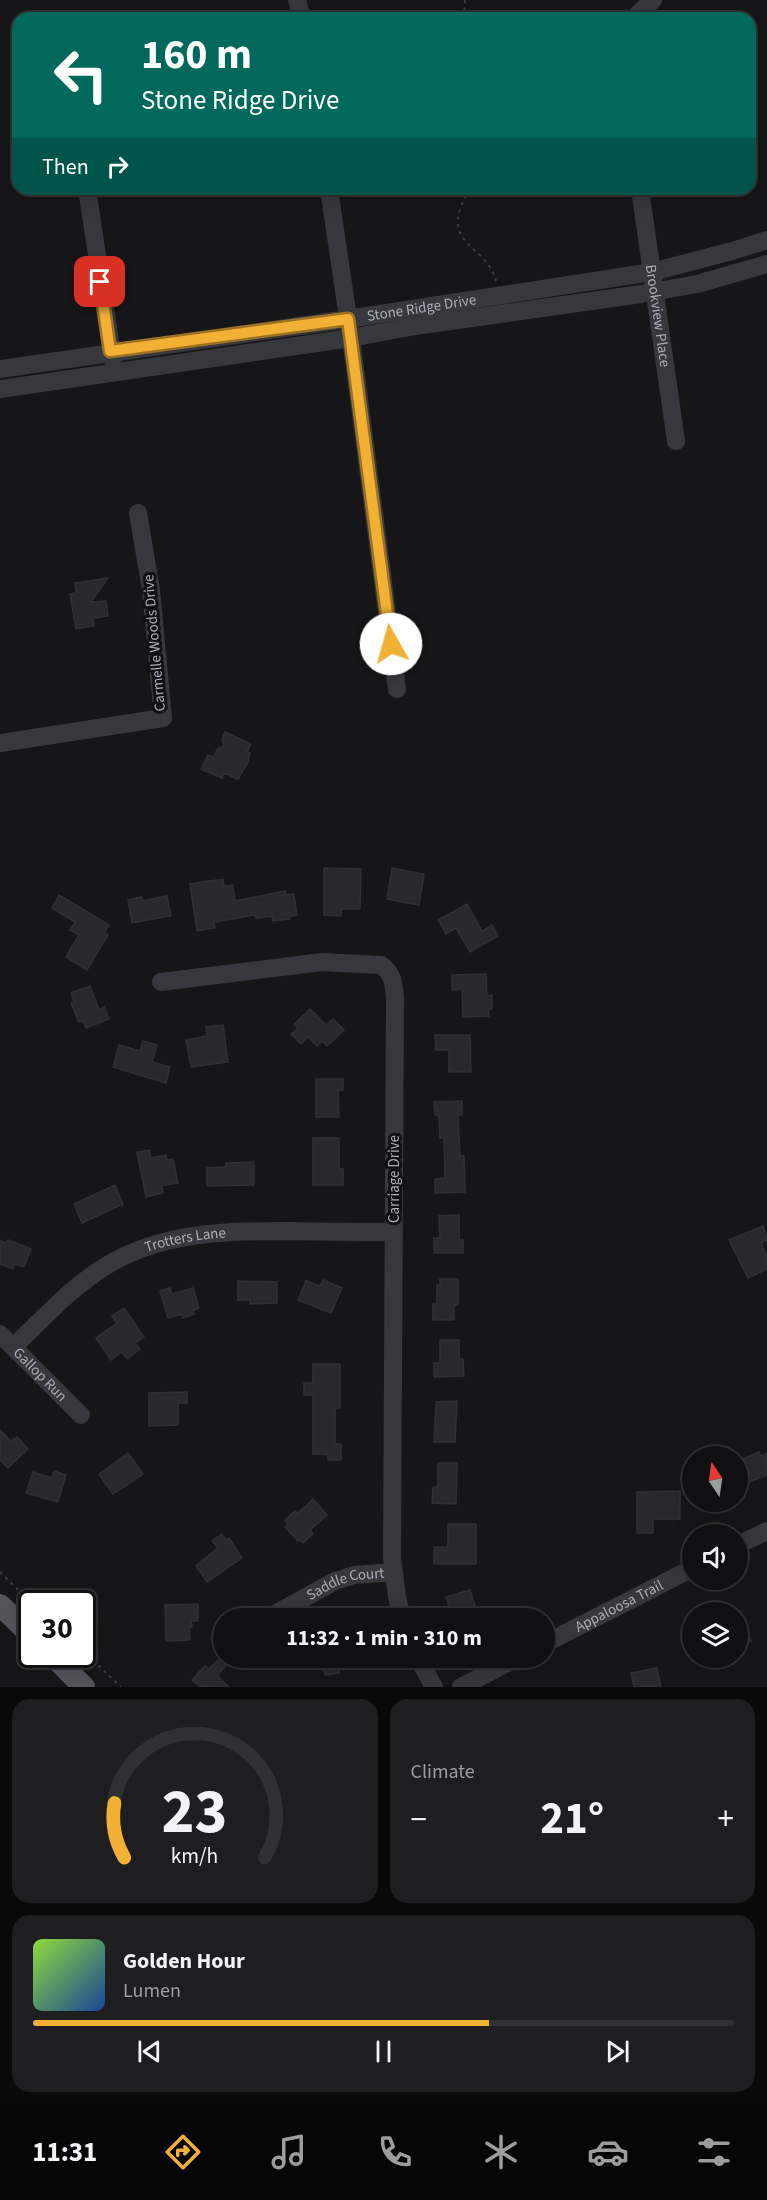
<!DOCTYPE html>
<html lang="en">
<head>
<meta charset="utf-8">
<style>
	:root { --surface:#101012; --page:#1e1e20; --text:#f1f3f6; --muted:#9c9d9f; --line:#303032; --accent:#f2b134 }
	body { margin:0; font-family:"Source Sans 3",sans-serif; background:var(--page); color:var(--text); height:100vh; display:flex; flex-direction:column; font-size:22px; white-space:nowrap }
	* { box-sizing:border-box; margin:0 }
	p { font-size:20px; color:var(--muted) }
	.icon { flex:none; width:33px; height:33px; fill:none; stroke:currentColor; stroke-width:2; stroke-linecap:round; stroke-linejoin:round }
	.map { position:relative; height:1687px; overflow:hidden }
	.details { display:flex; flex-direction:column; gap:12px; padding:12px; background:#09090a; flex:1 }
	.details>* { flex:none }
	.top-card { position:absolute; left:12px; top:12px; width:744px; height:183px; border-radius:18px; box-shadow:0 6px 24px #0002,0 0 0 2px var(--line); background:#00695c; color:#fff; overflow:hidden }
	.needle { width:39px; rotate:347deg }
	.tools { position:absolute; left:682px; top:1446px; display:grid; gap:12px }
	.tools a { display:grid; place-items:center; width:66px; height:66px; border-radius:50%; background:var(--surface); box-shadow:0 6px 24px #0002,0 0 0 2px var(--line); font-size:30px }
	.speed { position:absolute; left:18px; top:1590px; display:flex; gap:12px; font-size:30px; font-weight:700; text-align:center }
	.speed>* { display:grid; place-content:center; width:78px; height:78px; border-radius:50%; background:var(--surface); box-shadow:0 6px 24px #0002,0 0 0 2px var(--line); line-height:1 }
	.speed .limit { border:3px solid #111; border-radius:9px; background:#fff; color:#111 }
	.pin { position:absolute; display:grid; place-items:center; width:51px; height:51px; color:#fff; margin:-26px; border-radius:12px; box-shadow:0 3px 9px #0006 }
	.me { position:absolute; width:66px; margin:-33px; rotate:353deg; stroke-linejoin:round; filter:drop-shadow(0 0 4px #0008) }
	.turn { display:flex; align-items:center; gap:21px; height:126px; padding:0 30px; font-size:27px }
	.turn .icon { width:78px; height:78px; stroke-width:2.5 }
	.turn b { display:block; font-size:42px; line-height:51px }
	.then { display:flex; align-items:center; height:57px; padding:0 30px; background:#0003; gap:12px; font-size:22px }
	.big { font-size:45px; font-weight:700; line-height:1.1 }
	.details .widget { flex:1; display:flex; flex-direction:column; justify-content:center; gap:9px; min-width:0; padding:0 21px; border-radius:18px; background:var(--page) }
	.details .dial { align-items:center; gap:0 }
	.dial svg { height:156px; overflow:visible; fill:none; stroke:var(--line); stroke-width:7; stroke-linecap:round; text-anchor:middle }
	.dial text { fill:var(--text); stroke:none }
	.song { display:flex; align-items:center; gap:18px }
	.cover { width:72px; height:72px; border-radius:9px; background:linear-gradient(135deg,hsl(90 70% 55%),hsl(220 70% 35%)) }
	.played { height:6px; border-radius:3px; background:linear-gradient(90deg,var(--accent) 65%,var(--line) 65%) }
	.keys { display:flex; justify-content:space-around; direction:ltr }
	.heat { display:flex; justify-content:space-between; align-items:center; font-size:33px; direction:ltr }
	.details .tiles { flex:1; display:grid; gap:12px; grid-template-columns:1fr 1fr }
	.widget:last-child { grid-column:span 2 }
	.trip { position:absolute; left:213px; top:1608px; width:342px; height:60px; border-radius:30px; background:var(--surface); box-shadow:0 6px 24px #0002,0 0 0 2px var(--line); font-weight:700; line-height:60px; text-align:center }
	.tabs { display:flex; height:96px; justify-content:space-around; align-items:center; background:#060607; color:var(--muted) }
	.tabs .icon { width:42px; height:42px }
	.tabs .on { color:var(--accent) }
	.tabs b { font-size:27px; color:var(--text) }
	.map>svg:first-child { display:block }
	.building { fill:#29292c; stroke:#303034; stroke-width:1.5 }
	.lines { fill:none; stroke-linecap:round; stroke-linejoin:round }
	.path { stroke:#3d3f44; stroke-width:2; stroke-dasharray:3 4.5; stroke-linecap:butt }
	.minor { stroke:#37383d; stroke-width:18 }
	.major { stroke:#53555c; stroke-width:22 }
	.route-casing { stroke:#9d7322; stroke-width:15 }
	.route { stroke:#f2b134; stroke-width:10 }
	.labels { text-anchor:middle; stroke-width:6; stroke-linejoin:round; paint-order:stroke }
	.street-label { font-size:15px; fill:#a8adb8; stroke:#111113 }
</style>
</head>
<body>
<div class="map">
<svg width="767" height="1687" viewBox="0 0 767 1687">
	<rect width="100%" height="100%" fill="#161618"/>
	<g class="building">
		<polygon points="108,578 91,602 106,601 108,616 93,618 94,626 76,629 70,594 76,593 75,583"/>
		<polygon points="225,732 251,744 247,751 250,753 248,762 238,779 224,773 222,778 201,769 208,755 213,757 218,748 224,746 222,739"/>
		<polygon points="324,868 361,869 360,909 341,909 341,916 324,915"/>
		<polygon points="392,868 424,874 419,905 387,899"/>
		<polygon points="223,879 224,886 233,885 235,901 285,891 286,895 294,894 297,915 289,917 290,919 273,921 272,916 256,918 255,915 214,922 215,928 197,931 190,884"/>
		<polygon points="59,895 109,925 104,933 108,935 87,970 66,957 79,935 70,930 75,922 52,908"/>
		<polygon points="167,896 171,916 132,923 128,900 141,897 142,901"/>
		<polygon points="467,904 482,931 492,925 498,936 470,952 456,928 446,934 438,920"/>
		<polygon points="486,974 487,996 492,995 492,1009 488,1009 489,1016 463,1017 462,989 452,990 452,975"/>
		<polygon points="90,986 99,1010 104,1007 109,1019 86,1028 83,1020 79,1022 71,1003 74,1001 71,993"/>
		<polygon points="310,1009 326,1025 333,1019 344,1030 327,1046 322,1041 317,1046 308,1037 301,1044 291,1034 298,1028 294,1025"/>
		<polygon points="223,1025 228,1062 191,1067 186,1040 207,1036 206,1027"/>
		<polygon points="435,1035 470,1035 471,1072 449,1072 449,1050 436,1050"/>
		<polygon points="143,1041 157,1045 152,1062 170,1067 166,1083 113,1067 119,1045 140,1051"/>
		<polygon points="316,1079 343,1079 343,1090 338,1090 339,1117 316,1117"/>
		<polygon points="462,1101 462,1115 458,1115 460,1156 464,1156 465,1192 435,1193 435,1179 445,1178 444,1138 440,1138 439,1115 435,1115 434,1102"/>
		<polygon points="313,1138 339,1138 339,1169 343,1169 343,1185 313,1185"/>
		<polygon points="149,1150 151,1158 166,1155 167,1160 173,1159 178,1183 162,1186 163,1193 146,1197 137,1152"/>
		<polygon points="254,1162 254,1185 207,1186 207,1168 226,1167 226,1163"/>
		<polygon points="115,1185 123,1204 82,1223 74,1204"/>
		<polygon points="459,1215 459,1240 463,1240 463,1253 434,1253 434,1238 440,1238 439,1216"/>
		<polygon points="763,1226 767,1240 761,1243 767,1257 767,1269 748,1278 729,1240"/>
		<polygon points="8,1240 31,1249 24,1267 15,1264 13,1269 0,1264 0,1241 6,1243"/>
		<polygon points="440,1279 458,1279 458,1305 454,1305 454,1320 433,1320 433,1304 437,1304 437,1285 440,1285"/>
		<polygon points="323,1280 342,1288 331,1313 298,1300 306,1281 320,1286"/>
		<polygon points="238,1281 277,1282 277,1303 250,1304 250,1300 238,1300"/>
		<polygon points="170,1288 172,1294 193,1288 199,1308 193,1310 194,1314 183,1318 182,1314 168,1318 160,1291"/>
		<polygon points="124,1308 144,1337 135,1343 140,1349 127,1359 122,1352 111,1360 96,1338 117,1323 112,1316"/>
		<polygon points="440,1340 459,1340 459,1359 463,1359 464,1376 434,1377 434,1363 440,1363"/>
		<polygon points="313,1364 340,1364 340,1408 335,1408 335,1444 341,1444 341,1460 328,1460 328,1454 313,1454 313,1395 304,1395 304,1383 313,1383"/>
		<polygon points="187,1392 187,1403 178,1403 178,1425 149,1426 149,1393"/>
		<polygon points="457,1401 455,1442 434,1442 436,1402"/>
		<polygon points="0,1430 11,1441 17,1437 28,1449 8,1468 0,1460"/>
		<polygon points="759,1452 761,1456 767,1453 767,1475 738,1487 738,1461"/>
		<polygon points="128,1453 143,1474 113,1494 99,1474"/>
		<polygon points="438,1463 457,1463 456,1504 432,1503 433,1487 438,1487"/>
		<polygon points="54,1471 66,1475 58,1502 26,1493 33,1472 52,1478"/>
		<polygon points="680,1491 680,1519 653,1519 653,1533 637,1533 637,1492"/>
		<polygon points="313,1499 327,1515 310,1530 313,1534 303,1543 300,1540 298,1541 285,1527 288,1524 285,1520 295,1511 297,1514"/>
		<polygon points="448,1524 476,1524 476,1564 434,1564 434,1547 448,1547"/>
		<polygon points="222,1534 226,1540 229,1538 242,1558 207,1582 196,1566 218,1548 212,1541"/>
		<polygon points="470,1590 479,1618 453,1618 446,1597"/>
		<polygon points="198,1604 198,1621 191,1621 192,1627 189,1627 190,1640 166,1641 165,1605"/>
		<polygon points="738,1614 751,1641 738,1647"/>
		<polygon points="224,1654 224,1658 233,1658 217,1676 229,1687 201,1687 192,1680 205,1666 209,1669"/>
		<polygon points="317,1658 369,1658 370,1664 338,1668 339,1673 325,1675 324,1669 318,1669"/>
		<polygon points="657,1668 661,1687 634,1687 631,1673"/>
	</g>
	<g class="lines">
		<g class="path">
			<polyline points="464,18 465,0"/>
			<path d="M470,189c-35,57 16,53 26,92"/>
			<polyline points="0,1572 33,1604"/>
			<polyline points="82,1650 121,1687"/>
		</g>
		<g class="minor">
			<polyline points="297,0 302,18"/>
			<polyline points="634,18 653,0"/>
			<polyline points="87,189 113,361"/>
			<polyline points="329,189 351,338 397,689"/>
			<path id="s1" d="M640,189l36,252"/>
			<path id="s2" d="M0,369l348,-50 304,-47 80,-21 35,-11"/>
			<polyline points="0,389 351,338 415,326 641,294 697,284 767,264"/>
			<polyline points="0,743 163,718 151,590 138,513"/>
			<path d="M161,982l161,-20 59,3c12,8 13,19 14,33l-3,559 5,40 5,21"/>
			<path id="s3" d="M0,1334l81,81"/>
			<path id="s4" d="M13,1347c30,-28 58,-60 93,-81 57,-35 123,-35 187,-35 33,1 67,1 101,1"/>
			<polyline points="738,1545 767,1531"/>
			<path id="s5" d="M268,1618l67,-37 19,-6 40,-3"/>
			<path id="s6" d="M544,1644l149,-76"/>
			<polyline points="418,1658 434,1687"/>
			<polyline points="461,1687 517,1658"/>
		</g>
		<g class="major">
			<polyline points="0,1605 32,1636"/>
			<polyline points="51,1654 84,1687"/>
		</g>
	</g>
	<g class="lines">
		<defs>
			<polyline id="route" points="100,282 110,351 348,319 391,644"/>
		</defs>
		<use href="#route" class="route-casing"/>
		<use href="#route" class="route"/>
	</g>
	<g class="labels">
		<g class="street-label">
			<text dy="5" stroke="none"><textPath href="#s2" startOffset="426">Stone Ridge Drive</textPath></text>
			<text dy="5" stroke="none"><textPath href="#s1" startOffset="128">Brookview Place</textPath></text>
			<text transform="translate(154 643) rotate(-95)" y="5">Carmelle Woods Drive</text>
			<text transform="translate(394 1179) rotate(-90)" y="5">Carriage Drive</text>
			<text dy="5" stroke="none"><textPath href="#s4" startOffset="208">Trotters Lane</textPath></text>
			<text dy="5" stroke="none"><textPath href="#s3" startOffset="57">Gallop Run</textPath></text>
			<text dy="5" stroke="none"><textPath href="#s5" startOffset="86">Saddle Court</textPath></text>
			<text dy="5" stroke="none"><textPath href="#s6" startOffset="84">Appaloosa Trail</textPath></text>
		</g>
	</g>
</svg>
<div class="tools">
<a><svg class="needle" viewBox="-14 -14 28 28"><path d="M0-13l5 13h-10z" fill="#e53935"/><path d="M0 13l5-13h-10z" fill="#9c9d9f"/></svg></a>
<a><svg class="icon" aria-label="sound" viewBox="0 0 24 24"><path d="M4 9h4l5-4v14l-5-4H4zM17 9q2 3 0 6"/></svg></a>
<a><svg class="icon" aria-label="layers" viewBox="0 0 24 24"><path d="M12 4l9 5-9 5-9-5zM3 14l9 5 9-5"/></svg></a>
</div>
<div class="speed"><div class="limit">30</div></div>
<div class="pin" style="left:100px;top:282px;background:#d93025"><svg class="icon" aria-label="arrive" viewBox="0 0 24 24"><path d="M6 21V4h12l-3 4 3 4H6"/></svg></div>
<svg class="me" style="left:391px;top:644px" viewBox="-20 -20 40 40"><circle r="19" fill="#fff"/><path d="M0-13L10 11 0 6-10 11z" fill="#f2b134"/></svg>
<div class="trip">11:32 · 1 min · 310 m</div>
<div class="top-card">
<div class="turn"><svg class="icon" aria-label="left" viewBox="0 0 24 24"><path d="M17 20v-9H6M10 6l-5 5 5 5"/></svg><div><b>160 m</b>Stone Ridge Drive</div></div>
<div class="then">Then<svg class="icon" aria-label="right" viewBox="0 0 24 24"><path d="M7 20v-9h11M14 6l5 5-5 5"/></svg></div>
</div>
</div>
<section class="details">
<div class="tiles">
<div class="widget dial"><svg viewBox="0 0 100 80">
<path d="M14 69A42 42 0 1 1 86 69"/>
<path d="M14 69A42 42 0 0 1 9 41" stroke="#f2b134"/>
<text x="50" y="56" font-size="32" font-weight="700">23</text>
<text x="50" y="72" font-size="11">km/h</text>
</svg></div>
<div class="widget"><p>Climate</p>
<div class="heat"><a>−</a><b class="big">21°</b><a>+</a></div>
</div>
<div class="widget">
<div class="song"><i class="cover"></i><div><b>Golden Hour</b><p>Lumen</p></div></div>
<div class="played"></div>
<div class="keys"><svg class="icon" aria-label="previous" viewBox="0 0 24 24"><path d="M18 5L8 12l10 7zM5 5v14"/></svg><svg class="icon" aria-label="pause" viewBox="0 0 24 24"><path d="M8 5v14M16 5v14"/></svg><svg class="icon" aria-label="next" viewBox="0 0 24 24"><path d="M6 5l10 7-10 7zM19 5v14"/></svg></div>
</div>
</div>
</section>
<nav class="tabs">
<b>11:31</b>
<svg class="icon on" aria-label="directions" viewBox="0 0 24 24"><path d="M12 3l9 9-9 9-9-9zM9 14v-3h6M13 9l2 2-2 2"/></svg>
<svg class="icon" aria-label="music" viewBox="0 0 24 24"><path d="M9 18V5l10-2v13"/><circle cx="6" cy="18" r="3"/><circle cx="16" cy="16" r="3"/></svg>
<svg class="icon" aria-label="phone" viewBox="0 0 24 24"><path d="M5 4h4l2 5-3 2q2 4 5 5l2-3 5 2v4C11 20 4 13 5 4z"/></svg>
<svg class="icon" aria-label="climate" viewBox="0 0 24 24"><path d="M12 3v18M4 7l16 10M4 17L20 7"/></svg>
<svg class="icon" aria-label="car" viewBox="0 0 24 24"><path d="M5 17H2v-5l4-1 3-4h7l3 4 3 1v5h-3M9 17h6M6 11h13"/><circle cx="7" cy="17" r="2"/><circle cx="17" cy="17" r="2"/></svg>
<svg class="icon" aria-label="filters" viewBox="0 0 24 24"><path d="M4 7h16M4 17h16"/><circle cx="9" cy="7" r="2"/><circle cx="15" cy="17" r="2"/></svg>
</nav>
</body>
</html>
